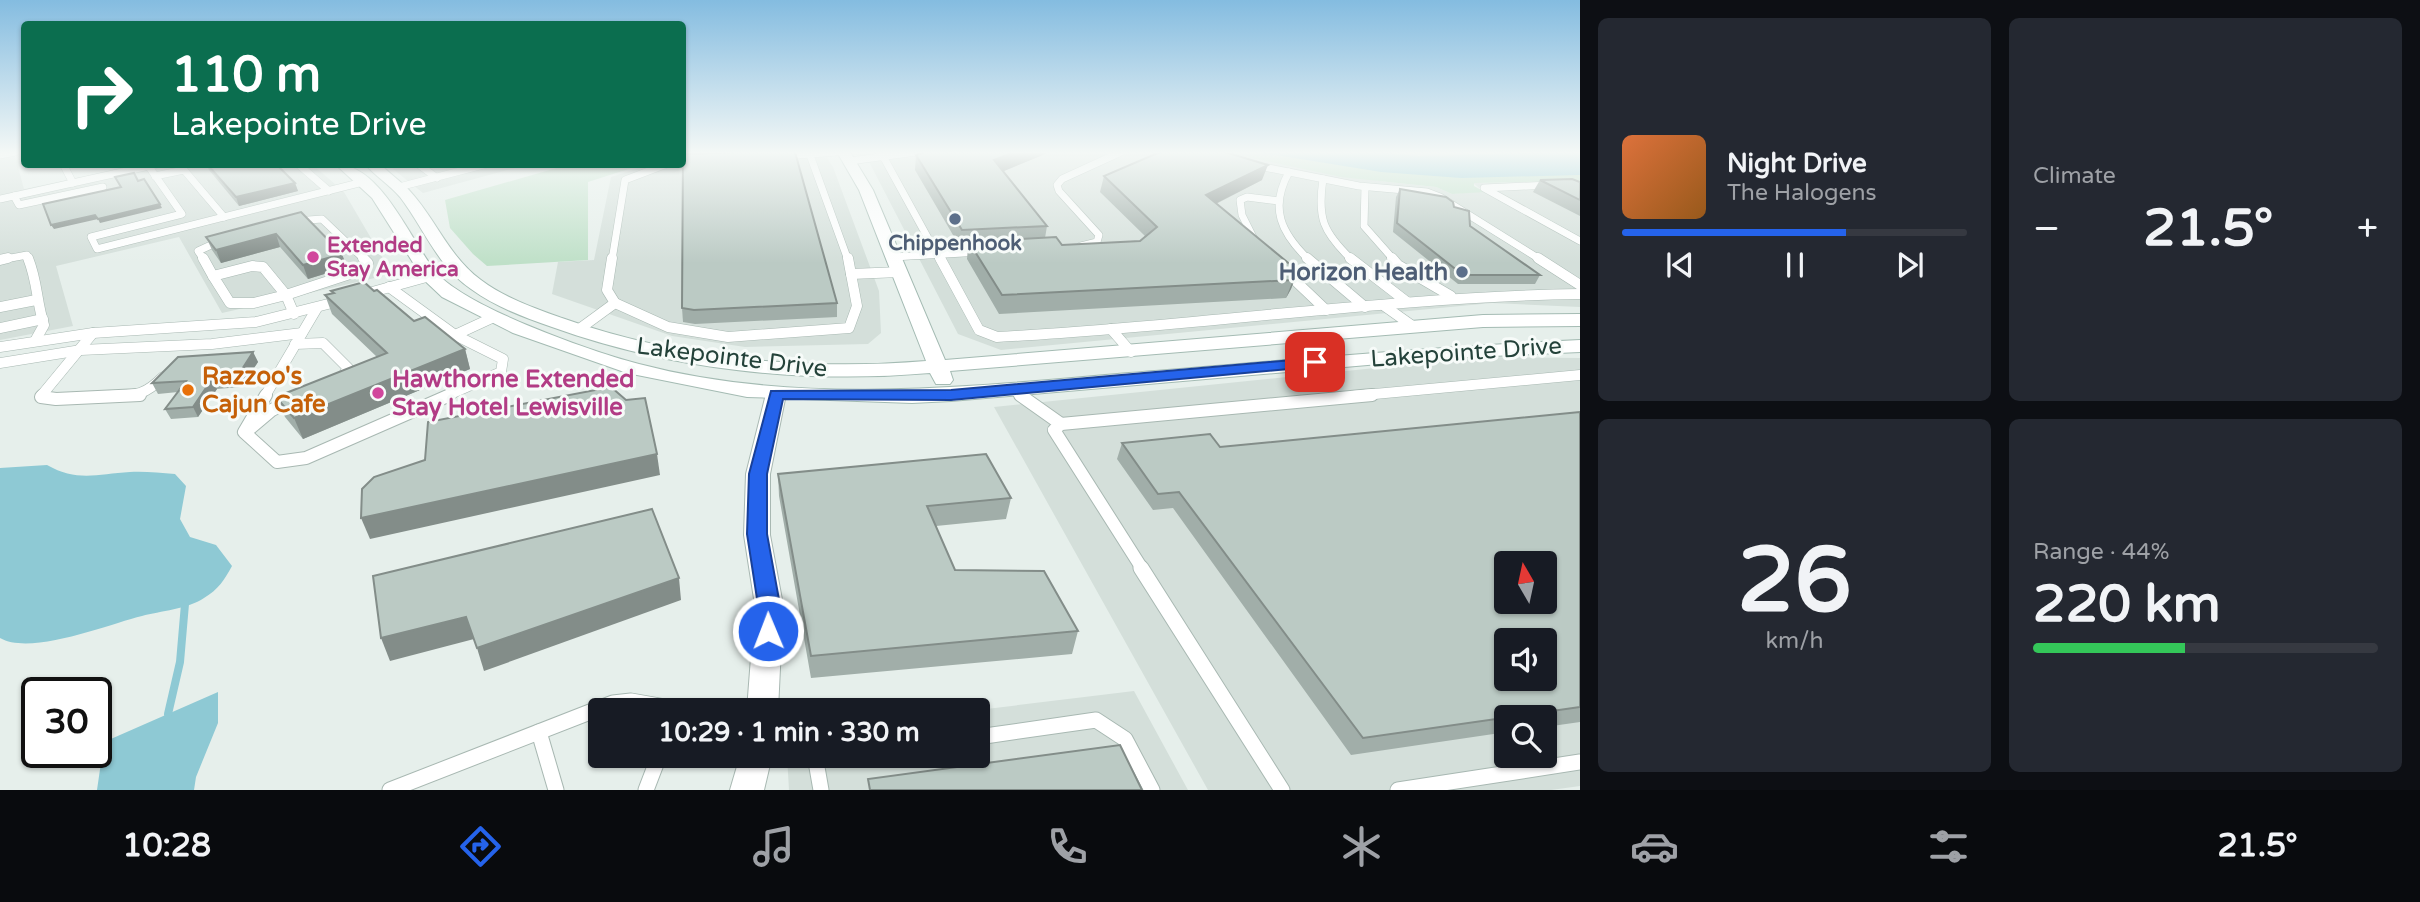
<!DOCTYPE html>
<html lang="en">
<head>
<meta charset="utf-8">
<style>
	:root { --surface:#171b24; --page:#242831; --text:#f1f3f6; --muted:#9ea1a6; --line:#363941; --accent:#2563eb }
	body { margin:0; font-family:"Varela Round",sans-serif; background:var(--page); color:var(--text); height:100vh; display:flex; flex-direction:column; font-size:26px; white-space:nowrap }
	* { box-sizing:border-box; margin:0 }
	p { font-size:23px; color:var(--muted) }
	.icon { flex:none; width:38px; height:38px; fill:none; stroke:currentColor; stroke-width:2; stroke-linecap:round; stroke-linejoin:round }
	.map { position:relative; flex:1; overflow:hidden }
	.details { display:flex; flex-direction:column; gap:18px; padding:18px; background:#0d0f14; width:840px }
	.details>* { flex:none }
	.banner { position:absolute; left:21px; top:21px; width:665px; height:147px; border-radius:7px; box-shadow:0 2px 5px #0004; background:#0b6e4f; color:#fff; overflow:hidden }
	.needle { width:46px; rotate:351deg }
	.fabs { position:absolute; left:1494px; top:551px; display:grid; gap:14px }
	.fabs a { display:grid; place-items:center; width:63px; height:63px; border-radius:7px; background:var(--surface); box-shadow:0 2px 5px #0004; font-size:35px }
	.speed { position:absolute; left:21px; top:677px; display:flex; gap:14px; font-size:35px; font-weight:700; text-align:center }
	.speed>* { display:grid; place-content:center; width:91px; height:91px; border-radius:50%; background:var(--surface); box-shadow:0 2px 5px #0004; line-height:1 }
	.speed .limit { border:4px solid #111; border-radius:10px; background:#fff; color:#111 }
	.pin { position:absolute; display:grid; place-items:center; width:60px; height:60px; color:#fff; margin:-30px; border-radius:14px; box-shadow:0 4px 10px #0006 }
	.me { position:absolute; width:77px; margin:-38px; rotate:359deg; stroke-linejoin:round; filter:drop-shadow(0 0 5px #0008) }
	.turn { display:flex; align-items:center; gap:24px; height:147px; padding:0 35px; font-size:32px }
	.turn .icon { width:91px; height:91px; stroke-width:2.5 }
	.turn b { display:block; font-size:49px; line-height:60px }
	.big { font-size:52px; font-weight:700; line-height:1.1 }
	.details .widget { flex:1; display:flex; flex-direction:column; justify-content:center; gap:10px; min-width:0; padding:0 24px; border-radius:10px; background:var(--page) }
	.details .dial { align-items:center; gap:0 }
	.dial b { font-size:91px; line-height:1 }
	.song { display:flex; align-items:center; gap:21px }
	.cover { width:84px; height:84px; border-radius:10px; background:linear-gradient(135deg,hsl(20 70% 55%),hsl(30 70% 35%)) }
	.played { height:7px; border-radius:4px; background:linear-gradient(90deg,var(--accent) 65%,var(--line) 65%) }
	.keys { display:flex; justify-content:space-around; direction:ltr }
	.heat { display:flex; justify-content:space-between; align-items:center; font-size:38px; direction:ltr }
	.charge { height:10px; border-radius:5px; background:linear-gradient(90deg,#34c759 44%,var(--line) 0) }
	.details .tiles { flex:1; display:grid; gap:18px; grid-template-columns:repeat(2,1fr) }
	.trip { position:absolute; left:588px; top:698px; width:402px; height:70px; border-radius:7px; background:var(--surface); box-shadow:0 2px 5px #0004; font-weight:700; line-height:70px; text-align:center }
	.tabs { display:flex; height:112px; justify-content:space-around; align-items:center; background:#090b0e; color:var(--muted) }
	.tabs .icon { width:49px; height:49px }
	.tabs .current { color:var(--accent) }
	.tabs b { font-size:32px; color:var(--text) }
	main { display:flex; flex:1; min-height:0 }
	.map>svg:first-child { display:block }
	.built { fill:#d4dfda; fill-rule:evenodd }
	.green { fill:#bfe0c8 }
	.water { fill:#8ec9d4 }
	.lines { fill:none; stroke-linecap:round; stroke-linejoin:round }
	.stream { stroke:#8ec9d4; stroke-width:8 }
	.lane-far3-casing { stroke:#a8b8b2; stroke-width:8 }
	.lane-far2-casing { stroke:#a8b8b2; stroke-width:11 }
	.lane-far1-casing { stroke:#a8b8b2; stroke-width:14 }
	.lane-casing { stroke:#a8b8b2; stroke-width:17 }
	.street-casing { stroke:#a8b8b2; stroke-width:2 }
	.secondary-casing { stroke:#a4bbb3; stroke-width:2 }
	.lane-far3 { stroke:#fff; stroke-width:7 }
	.lane-far2 { stroke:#fff; stroke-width:10 }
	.lane-far1 { stroke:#fff; stroke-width:12 }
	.lane { stroke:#fff; stroke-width:15 }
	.street { fill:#fff; fill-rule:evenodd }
	.secondary { fill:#fff; fill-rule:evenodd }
	.wall { fill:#a1aea9 }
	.shaded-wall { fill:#838d89 }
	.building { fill:#bbcac4; stroke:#838d89; stroke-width:2; fill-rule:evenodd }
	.route { fill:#2563eb; stroke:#184099; stroke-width:2 }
	.service-dot { fill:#5c6f8a; stroke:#f7fbf9; stroke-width:2.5 }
	.hotel-dot { fill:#d1479c; stroke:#f7fbf9; stroke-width:2.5 }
	.food-dot { fill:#e8710a; stroke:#f7fbf9; stroke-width:2.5 }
	.labels { text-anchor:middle; stroke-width:6; stroke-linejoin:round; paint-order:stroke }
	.far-service-label { font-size:21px; font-weight:bold; fill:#4e5e75; stroke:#f7fbf9 }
	.far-hotel-label { font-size:21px; font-weight:bold; fill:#b23c85; stroke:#f7fbf9; text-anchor:start }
	.service-label { font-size:24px; font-weight:bold; fill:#4e5e75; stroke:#f7fbf9; text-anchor:end }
	.street-label { font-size:24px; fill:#24423a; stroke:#f7fbf9 }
	.food-label { font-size:24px; font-weight:bold; fill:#c56008; stroke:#f7fbf9; text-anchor:start }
	.hotel-label { font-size:24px; font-weight:bold; fill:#b23c85; stroke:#f7fbf9; text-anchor:start }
</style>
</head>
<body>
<main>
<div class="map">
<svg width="1580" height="790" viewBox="0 0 1580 790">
	<rect width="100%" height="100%" fill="#e6efeb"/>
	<g class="built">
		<polygon points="14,152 24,189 139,165 313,165 344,192 392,274 222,313 179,237 56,266 73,326 0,340 0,153"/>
		<polygon points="683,152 823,152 833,167 879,291 881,333 868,344 745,347 672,336 552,294 558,262 594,260 611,177 649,165 682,164"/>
		<polygon points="864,152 1224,152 1379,181 1436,187 1452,194 1483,191 1473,183 1580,181 1580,307 1492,303 1001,350 958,334"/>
		<polygon points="388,165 526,165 423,193"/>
		<path d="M1483,357l97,1v428l-29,4h-343l-214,-383zM1507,564h38v38h-38zM1507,640h38v39h-38zM1507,718h38v38h-38z"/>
		<polygon points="1134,691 1188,790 789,790 787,756 978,756 978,710"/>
	</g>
	<g class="green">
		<polygon points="1224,152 1580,152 1580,181 1474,183 1474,186 1485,192 1452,194 1436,187 1341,177"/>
		<polygon points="567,165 641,165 588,182 588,260 487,266 473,254 450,228 445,200"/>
	</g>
	<g class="water">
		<polygon points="1257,152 1374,152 1419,156 1580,152 1580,175 1461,178 1381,172"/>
		<path d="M47,465c30,17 50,9 83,7 14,-1 30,1 45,2l11,12 -6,33 10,18 26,8 16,21c-7,13 -14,24 -28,32 -16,11 -44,13 -62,18 -33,8 -111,40 -142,22v-170z"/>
		<polygon points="218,692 218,723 196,777 194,790 97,790 104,742"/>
	</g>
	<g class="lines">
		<polyline class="stream" points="168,714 180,662 185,604"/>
		<defs>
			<g id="lane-far3">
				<polyline points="0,155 15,152"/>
				<polyline points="810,155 848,260"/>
				<polyline points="784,156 837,152"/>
				<polyline points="884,158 940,260"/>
				<polyline points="850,161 916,152"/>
				<polyline points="63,164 73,183"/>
				<polyline points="147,164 182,214 91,237 97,249 363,182"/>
				<polyline points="298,164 329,191"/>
				<polyline points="418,164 437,178"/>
				<polyline points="1254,165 1359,186 1427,192 1440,197 1541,260"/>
				<path d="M1289,172c-20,36 -8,61 20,88"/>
				<polyline points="155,176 184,170 224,217"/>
				<path d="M1323,179c-6,39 0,53 29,81"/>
				<polyline points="1549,185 1484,188 1580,241"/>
				<polyline points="399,187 487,164"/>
				<polyline points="1365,187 1364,226 1394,260"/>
				<polyline points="14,196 19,205 103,187"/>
				<polyline points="0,199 158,164"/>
				<polyline points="295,221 322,219 365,260"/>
				<polyline points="1256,243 1242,215 1240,200 1247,197 1279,201"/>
				<polyline points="1081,246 1097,242 1099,235 1059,191 1057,185 1062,179 1121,152"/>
				<polyline points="893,257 981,252"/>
				<polyline points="0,260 27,255 29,260"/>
				<polyline points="204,260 198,251 222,240"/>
				<polyline points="612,260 625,180 667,164"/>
			</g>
			<g id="lane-far2">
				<path d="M28,258c10,25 8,42 16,67l-9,16"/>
				<polyline points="203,258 213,276"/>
				<path d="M940,258l39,72 18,7c195,-10 388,-40 583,-43"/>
				<polyline points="1307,258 1365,307"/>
				<polyline points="1350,258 1407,302"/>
				<polyline points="1392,258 1398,265 1451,296"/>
				<polyline points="1538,258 1580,285"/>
				<polyline points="0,260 8,258"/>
				<polygon points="252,266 263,267 286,295 254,303 230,303 213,276"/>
				<polyline points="1285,271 1326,310"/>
				<polyline points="851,274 900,272"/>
				<polyline points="389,287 455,335 503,359 501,372 446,396"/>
				<polyline points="365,294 430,276"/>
				<polyline points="615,303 668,327 728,337 849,328 857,306 848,258"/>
				<polyline points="1383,305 1414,327"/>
				<polyline points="0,307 36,300"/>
				<polyline points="294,314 286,295 359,271 368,263 363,258"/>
				<polyline points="0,328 43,319"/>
				<polyline points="1111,329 1131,352"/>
				<polyline points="578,330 615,303 607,290 612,258"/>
				<polyline points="455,335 494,317"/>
				<polyline points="295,344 323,343 348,368 341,379"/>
				<polyline points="0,347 93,333 256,322 340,301"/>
				<polyline points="0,363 81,350 212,344 302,333"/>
				<polyline points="1014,390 1023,396"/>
				<polyline points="41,396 93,333"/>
				<path d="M110,396c26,-1 34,0 53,-19"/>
				<polyline points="265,396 317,308"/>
				<polyline points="1353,396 1580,375"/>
			</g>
			<g id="lane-far1">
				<polyline points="43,395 41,397 56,399 140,395"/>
				<polyline points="266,395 244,432 277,462 306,458 450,395"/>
				<polyline points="1020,395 1061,424"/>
				<polyline points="247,431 272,410 291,401"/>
				<polyline points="1143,570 1054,430 1061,424 1372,395"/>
			</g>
			<g id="lane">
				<polyline points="1141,568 1282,790"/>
				<polyline points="539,732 556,790"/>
				<polyline points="978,737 1096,720 1125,739 1152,790"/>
				<polyline points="815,756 821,790"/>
				<polyline points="390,790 613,703 631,701 682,710"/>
				<polyline points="646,790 659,756"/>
				<polyline points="1398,790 1580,762"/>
			</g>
			<g id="street">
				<polygon points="776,388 783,390 786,394 770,474 770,535 783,605 778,710 747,710 755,605 744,535 746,474 766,394 769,390"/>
				<polygon points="740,756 772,756 764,790 730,790"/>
			</g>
			<g id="secondary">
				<path d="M837,152h13l23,38 72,170 538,-45 97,-1v12l-97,1 -533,44 3,9 -3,4h-14l-6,-11c-126,11 -259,-3 -378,-46 -29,-10 -56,-20 -81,-38 -34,-23 -47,-61 -71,-92 -10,-12 -25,-21 -35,-33h15c9,9 19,16 28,25 27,28 40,67 73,91 24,18 53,28 81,38 115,41 243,53 364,43l-67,-171z"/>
				<path d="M335,164c46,0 75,75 100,107 29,36 158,81 204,93 160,42 327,23 490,9 150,-12 300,-26 451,-33v12l-132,6 -497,43 -39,2 -165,-6 -120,-24 -114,-40 -71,-36 -18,-17 -52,-82z"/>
			</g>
		</defs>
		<use href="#lane-far3" class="lane-far3-casing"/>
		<use href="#lane-far2" class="lane-far2-casing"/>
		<use href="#lane-far1" class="lane-far1-casing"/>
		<use href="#lane" class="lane-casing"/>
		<use href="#street" class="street-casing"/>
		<use href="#secondary" class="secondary-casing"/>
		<use href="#lane-far3" class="lane-far3"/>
		<use href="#lane-far2" class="lane-far2"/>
		<use href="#lane-far1" class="lane-far1"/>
		<use href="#lane" class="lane"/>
		<use href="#street" class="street"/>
		<use href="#secondary" class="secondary"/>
	</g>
	<g class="wall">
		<polygon points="924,152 1050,152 1003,171 1047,226 1045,238 1062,245 1140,241 1145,236 1100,192 1104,176 1262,180 1216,204 1298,271 1291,289 1286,298 999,314 967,259 968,247 960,247 915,170 916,155"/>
		<polygon points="206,164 276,164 295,183 298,191 239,206 209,170"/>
		<polygon points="1540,180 1580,182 1580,216 1533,192"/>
		<polygon points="1400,189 1454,207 1470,226 1540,275 1535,284 1458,284 1393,232 1396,197"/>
		<polygon points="301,212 347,267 308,279 280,247 221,263 212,250 206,237"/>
		<polygon points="331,291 374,291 414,321 465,349 470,369 303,439 285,417 276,397 377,357 332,314 325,295 332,293"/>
		<polygon points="837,303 837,317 695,324 683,322 682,308"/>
		<polygon points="253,352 258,362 241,387 217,389 198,417 171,419 165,409 178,392 158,394 152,383"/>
		<polygon points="1580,412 1580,722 1545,727 1545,718 1507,718 1507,732 1351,755 1173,508 1153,510 1117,459 1122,443 1220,447"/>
		<polygon points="778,474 1011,498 1006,519 936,526 955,570 1078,631 1072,654 811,678 779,496"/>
	</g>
	<g class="shaded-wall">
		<polygon points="1015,152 1050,152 992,176 994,160"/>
		<polygon points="1268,165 1262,180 1201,211 1206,195"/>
		<polygon points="295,183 298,191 239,206 236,197"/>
		<polygon points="160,204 162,208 100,223 98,219 54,229 51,225 95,215"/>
		<polygon points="276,234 280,247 221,263 216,250"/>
		<polygon points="342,254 347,267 308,279 303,265"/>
		<polygon points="1298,271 1291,289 1286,298 1293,280"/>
		<polygon points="465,349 470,369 303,439 294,418"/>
		<polygon points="253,352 258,362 241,387 237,377"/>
		<polygon points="212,379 217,389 198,417 193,407"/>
		<polygon points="657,454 660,475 370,539 361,518"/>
		<polygon points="679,578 681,600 484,671 477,648"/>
		<polygon points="466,617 474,639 390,661 381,638"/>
	</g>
	<g class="building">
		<polygon points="736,152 795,152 837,303 694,310 682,308 683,154"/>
		<polygon points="924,152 1015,152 994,160 1047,226 962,230 916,155"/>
		<polygon points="1160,152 1225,152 1268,165 1206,195 1298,271 1293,280 1002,295 969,242 1056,237 1062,245 1140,241 1157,227 1104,176"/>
		<polygon points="207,164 276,164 295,183 236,197"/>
		<polygon points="134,173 138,181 144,179 160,204 98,219 95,215 51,225 43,204 121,187 115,177"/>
		<polygon points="1572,179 1580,182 1580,200 1540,180"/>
		<polygon points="1400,189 1446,197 1453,202 1454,207 1469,211 1470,226 1540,275 1463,275 1397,223"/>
		<polygon points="301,212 342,254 303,265 276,234 216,250 206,237"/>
		<polygon points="364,282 374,291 377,290 414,321 425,317 465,349 294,418 276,397 387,353 325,295 334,293 331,291"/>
		<polygon points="253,352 237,377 212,379 193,407 165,409 186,381 152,383 178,357"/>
		<polygon points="611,387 626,400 645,398 657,454 361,518 362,489 374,477 425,460 428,422"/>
		<path d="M1580,412v295l-217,31 -184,-246 -21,2 -36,-51 88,-9 10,13zM1507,564h38v38h-38zM1507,640h38v39h-38z"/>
		<polygon points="986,454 1011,498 927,506 955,570 1044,571 1078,631 811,656 778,474"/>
		<polygon points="652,509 679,578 477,648 466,617 381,638 373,576"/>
		<polygon points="1120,745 1142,790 870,790 868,779"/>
	</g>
	<linearGradient id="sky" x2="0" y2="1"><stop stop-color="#84bce0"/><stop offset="0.58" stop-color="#f4f8f6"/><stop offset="1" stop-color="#f4f8f6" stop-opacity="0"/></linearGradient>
	<rect width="1580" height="263" fill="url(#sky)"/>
	<polygon class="route" points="1315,358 1323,362 1321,366 951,400 783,399 767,474 767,534 780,605 779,631 776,637 768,640 760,637 757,631 758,605 747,534 749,474 771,391 951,390"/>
	<g class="service-dot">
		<circle cx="955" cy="219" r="7"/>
		<circle cx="1462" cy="272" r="7"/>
	</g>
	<g class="hotel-dot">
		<circle cx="313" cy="257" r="7"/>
		<circle cx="378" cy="393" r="7"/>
	</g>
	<circle class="food-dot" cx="188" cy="390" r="7"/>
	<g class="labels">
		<g class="far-service-label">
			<text x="955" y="250">Chippenhook</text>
		</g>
		<g class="far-hotel-label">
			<text x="327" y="252">Extended<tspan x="327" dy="24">Stay America</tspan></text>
		</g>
		<g class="service-label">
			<text x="1448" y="280">Horizon Health</text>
		</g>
		<g class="street-label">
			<text transform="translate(1466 352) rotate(-4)" y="8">Lakepointe Drive</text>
			<text transform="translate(732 357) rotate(7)" y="8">Lakepointe Drive</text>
		</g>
		<g class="food-label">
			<text x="202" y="384">Razzoo's<tspan x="202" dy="28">Cajun Cafe</tspan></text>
		</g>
		<g class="hotel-label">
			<text x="392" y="387">Hawthorne Extended<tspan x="392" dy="28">Stay Hotel Lewisville</tspan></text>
		</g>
	</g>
</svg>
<div class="fabs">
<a><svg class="needle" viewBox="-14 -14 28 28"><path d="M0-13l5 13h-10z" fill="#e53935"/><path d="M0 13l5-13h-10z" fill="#9ea1a6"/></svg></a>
<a><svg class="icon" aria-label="sound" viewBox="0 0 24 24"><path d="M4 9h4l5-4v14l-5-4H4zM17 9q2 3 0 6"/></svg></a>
<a><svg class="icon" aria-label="search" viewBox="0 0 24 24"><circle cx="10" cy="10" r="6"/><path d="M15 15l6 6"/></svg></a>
</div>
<div class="speed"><div class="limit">30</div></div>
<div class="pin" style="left:1315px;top:362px;background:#d93025"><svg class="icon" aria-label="arrive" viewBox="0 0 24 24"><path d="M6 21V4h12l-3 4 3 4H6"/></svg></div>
<svg class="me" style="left:768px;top:631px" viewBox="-20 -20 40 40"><circle r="17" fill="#2563eb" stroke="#fff" stroke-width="3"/><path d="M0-11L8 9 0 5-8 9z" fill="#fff"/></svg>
<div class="trip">10:29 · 1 min · 330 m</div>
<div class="banner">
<div class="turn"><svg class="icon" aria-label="right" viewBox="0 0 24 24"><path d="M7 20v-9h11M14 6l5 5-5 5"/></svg><div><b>110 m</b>Lakepointe Drive</div></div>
</div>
</div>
<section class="details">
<div class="tiles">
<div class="widget">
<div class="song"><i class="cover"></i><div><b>Night Drive</b><p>The Halogens</p></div></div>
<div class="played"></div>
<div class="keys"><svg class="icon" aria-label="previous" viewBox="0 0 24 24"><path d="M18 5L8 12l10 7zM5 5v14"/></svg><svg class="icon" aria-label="pause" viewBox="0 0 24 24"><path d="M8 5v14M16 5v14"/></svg><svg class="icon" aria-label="next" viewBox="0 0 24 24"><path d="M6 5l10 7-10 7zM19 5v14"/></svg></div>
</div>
<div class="widget"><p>Climate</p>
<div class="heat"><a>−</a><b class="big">21.5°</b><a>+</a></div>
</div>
<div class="widget dial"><b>26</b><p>km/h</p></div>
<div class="widget"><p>Range · 44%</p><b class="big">220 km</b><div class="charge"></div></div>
</div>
</section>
</main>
<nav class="tabs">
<b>10:28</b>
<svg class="icon current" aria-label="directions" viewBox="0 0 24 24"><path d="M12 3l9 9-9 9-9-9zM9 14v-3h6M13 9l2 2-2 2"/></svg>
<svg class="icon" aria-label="music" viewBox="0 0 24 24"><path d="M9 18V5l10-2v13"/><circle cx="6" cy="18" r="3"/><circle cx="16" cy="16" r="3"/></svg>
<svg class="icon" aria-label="phone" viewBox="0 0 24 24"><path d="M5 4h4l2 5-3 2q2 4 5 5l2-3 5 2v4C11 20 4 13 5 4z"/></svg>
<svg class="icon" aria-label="climate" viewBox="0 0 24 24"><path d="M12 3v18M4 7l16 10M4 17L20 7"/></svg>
<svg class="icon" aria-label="car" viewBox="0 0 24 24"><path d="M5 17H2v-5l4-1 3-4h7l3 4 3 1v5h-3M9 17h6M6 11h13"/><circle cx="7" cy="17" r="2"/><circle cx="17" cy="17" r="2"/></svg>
<svg class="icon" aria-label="filters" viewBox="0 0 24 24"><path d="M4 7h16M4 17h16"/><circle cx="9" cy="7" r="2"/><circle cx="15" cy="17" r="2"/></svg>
<b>21.5°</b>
</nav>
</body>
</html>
